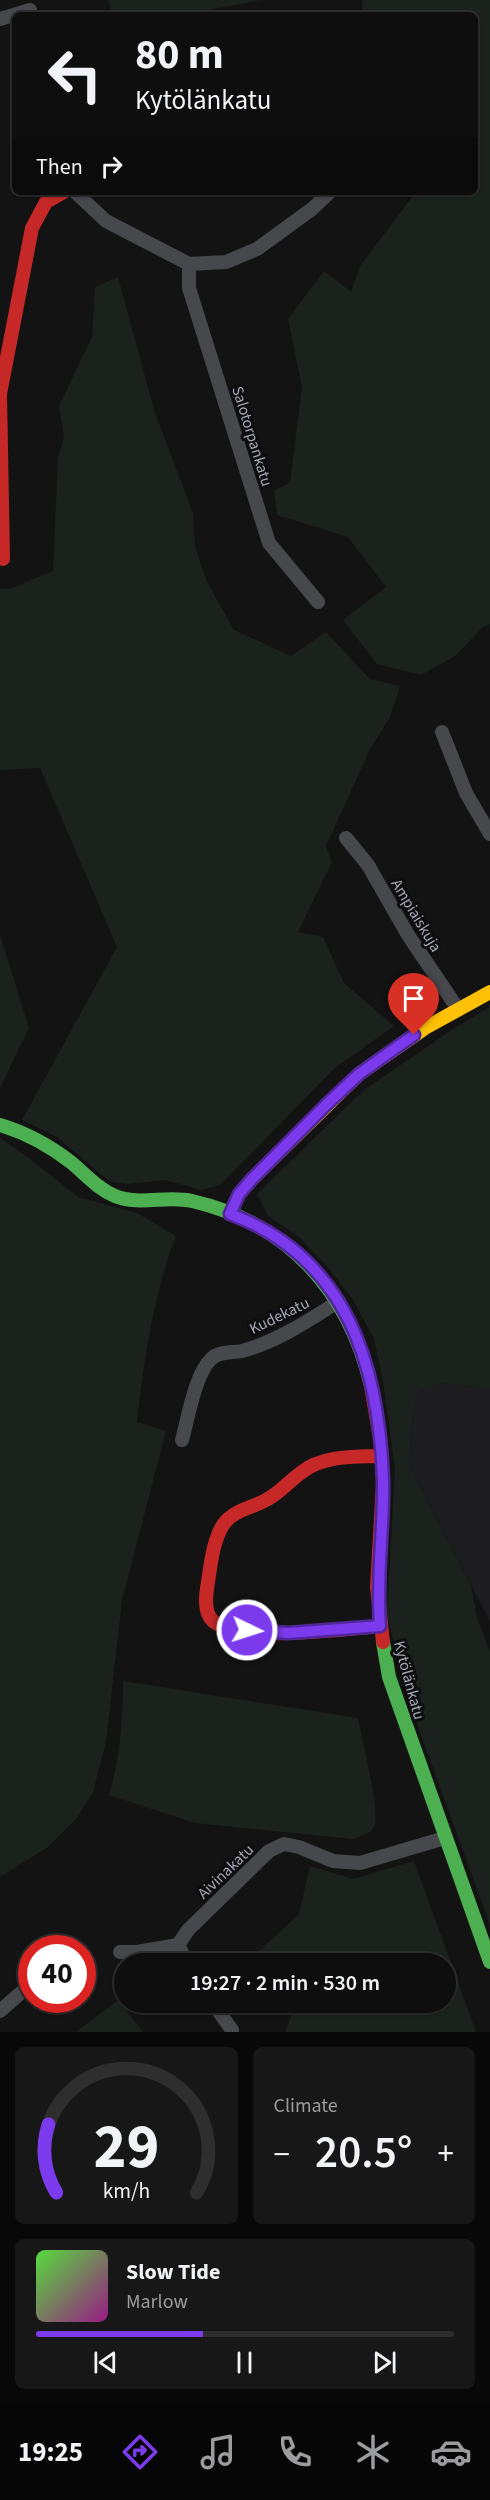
<!DOCTYPE html>
<html lang="en">
<head>
<meta charset="utf-8">
<style>
	:root { --surface:#0e0e0e; --page:#171717; --text:#f1f3f6; --muted:#9b9c9e; --line:#2e2e2e; --accent:#7c3aed }
	body { margin:0; font-family:"Source Sans 3",sans-serif; background:var(--page); color:var(--text); height:100vh; display:flex; flex-direction:column; font-size:22px; white-space:nowrap }
	* { box-sizing:border-box; margin:0 }
	p { font-size:20px; color:var(--muted) }
	.icon { flex:none; width:33px; height:33px; fill:none; stroke:currentColor; stroke-width:2; stroke-linecap:round; stroke-linejoin:round }
	.map { position:relative; height:2032px; overflow:hidden }
	.panel { display:flex; flex-direction:column; gap:15px; padding:15px; background:#080808; flex:1 }
	.panel>* { flex:none }
	.top-card { position:absolute; left:12px; top:12px; width:466px; height:183px; border-radius:9px; box-shadow:0 2px 4px #0004,0 0 0 2px var(--line); background:#0e0e0e; color:var(--text); overflow:hidden }
	.speed { position:absolute; left:18px; top:1935px; display:flex; gap:12px; font-size:30px; font-weight:700; text-align:center }
	.speed>* { display:grid; place-content:center; width:78px; height:78px; border-radius:50%; background:var(--surface); box-shadow:0 2px 4px #0004,0 0 0 2px var(--line); line-height:1 }
	.speed .limit { border:9px solid #d22; background:#fff; color:#111 }
	.pin { position:absolute; display:grid; place-items:center; width:51px; height:51px; color:#fff; margin:-62px -26px; border-radius:50% 50% 50% 0; rotate:-45deg; box-shadow:0 0 6px #0007 }
	.pin .icon { rotate:45deg }
	.me { position:absolute; width:66px; margin:-33px; rotate:94deg; stroke-linejoin:round; filter:drop-shadow(0 0 4px #0008) }
	.turn { display:flex; align-items:center; gap:21px; height:126px; padding:0 24px; font-size:27px }
	.turn .icon { width:78px; height:78px; stroke-width:2.5 }
	.turn b { display:block; font-size:42px; line-height:51px }
	.then { display:flex; align-items:center; height:57px; padding:0 24px; background:#0003; gap:12px; font-size:22px }
	.big { font-size:45px; font-weight:600; line-height:1.1 }
	.panel .card { flex:1; display:flex; flex-direction:column; justify-content:center; gap:9px; min-width:0; padding:0 21px; border-radius:9px; background:var(--page) }
	.panel .dial { align-items:center; gap:0 }
	.dial svg { height:156px; overflow:visible; fill:none; stroke:var(--line); stroke-width:7; stroke-linecap:round; text-anchor:middle }
	.dial text { fill:var(--text); stroke:none }
	.song { display:flex; align-items:center; gap:18px }
	.cover { width:72px; height:72px; border-radius:9px; background:linear-gradient(135deg,hsl(110 70% 55%),hsl(310 70% 35%)) }
	.played { height:6px; border-radius:3px; background:linear-gradient(90deg,var(--accent) 40%,var(--line) 40%) }
	.keys { display:flex; justify-content:space-around; direction:ltr }
	.heat { display:flex; justify-content:space-between; align-items:center; font-size:33px; direction:ltr }
	.panel .tiles { flex:1; display:grid; gap:15px; grid-template-columns:1fr 1fr }
	.card:last-child { grid-column:span 2 }
	.trip { position:absolute; left:114px; top:1953px; width:342px; height:60px; border-radius:30px; background:var(--surface); box-shadow:0 2px 4px #0004,0 0 0 2px var(--line); font-weight:600; line-height:60px; text-align:center }
	.tabs { display:flex; height:96px; justify-content:space-around; align-items:center; background:#060606; color:var(--muted) }
	.tabs .icon { width:42px; height:42px }
	.tabs .on { color:var(--accent) }
	.tabs b { font-size:27px; color:var(--text) }
	.map>svg:first-child { display:block }
	.built { fill:#1d1d1f }
	.green { fill:#1b221d }
	.lines { fill:none; stroke-linecap:round; stroke-linejoin:round }
	.street { stroke:#47484c; stroke-width:14 }
	.fast { stroke:#4caf50; stroke-width:14 }
	.slow { stroke:#ffc107; stroke-width:14 }
	.jam { stroke:#c62828; stroke-width:14 }
	.route-casing { stroke:#51269a; stroke-width:15 }
	.route { stroke:#7c3aed; stroke-width:10 }
	.labels { text-anchor:middle; stroke-width:6; stroke-linejoin:round; paint-order:stroke }
	.street-label { font-size:16px; fill:#a3a7b6; stroke:#0e0e0f }
</style>
</head>
<body>
<div class="map">
<svg width="490" height="2032" viewBox="0 0 490 2032">
	<rect width="100%" height="100%" fill="#131313"/>
	<polygon class="built" points="445,1383 490,1389 490,1621 409,1465 413,1414 419,1391"/>
	<g class="green">
		<polygon points="108,0 261,0 193,13 192,15 112,15"/>
		<polygon points="362,0 490,0 490,624 483,627 455,656 421,675 377,664 343,620 386,587 348,537 277,515 274,491 290,483 302,387 288,319 324,271 351,292 360,266 416,192 476,192 476,15 363,15"/>
		<polygon points="118,277 155,413 193,513 195,547 207,582 234,630 291,656 326,632 370,679 400,686 390,717 370,749 326,846 332,862 298,932 323,937 344,983 394,1026 335,1068 220,1185 201,1190 166,1180 129,1184 110,1182 57,1137 22,1120 117,947 40,768 0,770 0,589 10,589 53,571 58,458 64,436 59,406 92,337 95,287"/>
		<polygon points="0,935 29,1028 0,1088"/>
		<polygon points="490,1007 490,1389 445,1383 419,1391 413,1414 409,1465 471,1585 477,1618 490,1652 490,1925 406,1693 387,1614 395,1469 383,1381 374,1339 352,1298 327,1266 298,1236 268,1216 257,1194 364,1090 453,1029"/>
		<path d="M0,1138l25,17 53,42 59,16 39,23c-23,60 -32,123 -39,186l29,9 -44,169 -16,142 -13,50 -16,26 -29,29 -48,30z"/>
		<path d="M123,1681l235,37c4,21 21,89 17,106 -3,10 -14,12 -22,15l-158,-16 -86,-28c11,-38 14,-74 14,-114z"/>
		<polygon points="414,1861 476,2032 285,2032 295,2007 291,2003 446,2002 446,1964 248,1962 299,1914 310,1866 353,1879"/>
		<polygon points="118,2000 143,2032 76,2032"/>
	</g>
	<g class="lines">
		<g class="street">
			<polyline points="0,19 30,10"/>
			<polyline points="75,192 106,221 189,264 226,262 257,249 312,209 330,192"/>
			<polyline points="189,264 189,288 269,543 318,602"/>
			<polyline points="442,732 466,793 490,834"/>
			<polyline points="346,838 368,865 408,935 458,1009"/>
			<path d="M182,1440c6,-21 13,-66 29,-81 8,-8 21,-6 31,-8 34,-9 68,-31 97,-50"/>
			<polyline points="178,1945 188,1964"/>
			<polyline points="120,1952 137,1952 178,1945 188,1930 269,1851 284,1844 299,1847 333,1861 360,1863 445,1838"/>
			<polyline points="212,2002 232,2030"/>
			<polyline points="0,2011 32,1983"/>
		</g>
		<g class="fast">
			<path d="M0,1125c27,8 50,21 72,38 14,12 26,26 43,33 24,10 52,-1 77,5 96,22 157,90 179,185"/>
			<polyline points="383,1642 389,1677 490,1962"/>
		</g>
		<polyline class="slow" points="230,1214 239,1194 252,1179 359,1074 425,1028 490,992"/>
		<g class="jam">
			<polyline points="3,559 0,394 32,228 46,202 64,192"/>
			<polyline points="371,1386 381,1444 383,1483 377,1587 383,1642"/>
			<path d="M380,1626c-35,3 -140,17 -167,-5 -10,-9 -7,-28 -5,-39 3,-19 5,-41 15,-57 10,-15 29,-17 43,-25 14,-7 23,-19 36,-28 21,-17 53,-15 79,-16"/>
		</g>
	</g>
	<g class="lines">
		<defs>
			<path id="route" d="M247,1630l41,3 92,-7c-4,-49 4,-97 3,-146 -4,-114 -36,-223 -153,-266l9,-20 13,-15 74,-74 33,-31 55,-39"/>
		</defs>
		<use href="#route" class="route-casing"/>
		<use href="#route" class="route"/>
	</g>
	<g class="labels">
		<g class="street-label">
			<text transform="translate(253 436) rotate(73)" y="6">Salotorpankatu</text>
			<text transform="translate(417 915) rotate(59)" y="6">Ampiaiskuja</text>
			<text transform="translate(279 1315) rotate(-26)" y="6">Kudekatu</text>
			<text transform="translate(410 1680) rotate(75)" y="6">Kytölänkatu</text>
			<text transform="translate(225 1871) rotate(-44)" y="6">Aivinakatu</text>
		</g>
	</g>
</svg>
<div class="speed"><div class="limit">40</div></div>
<div class="pin" style="left:414px;top:1035px;background:#d93025"><svg class="icon" aria-label="arrive" viewBox="0 0 24 24"><path d="M6 21V4h12l-3 4 3 4H6"/></svg></div>
<svg class="me" style="left:247px;top:1630px" viewBox="-20 -20 40 40"><circle r="17" fill="#7c3aed" stroke="#fff" stroke-width="3"/><path d="M0-11L8 9 0 5-8 9z" fill="#fff"/></svg>
<div class="trip">19:27 · 2 min · 530 m</div>
<div class="top-card">
<div class="turn"><svg class="icon" aria-label="left" viewBox="0 0 24 24"><path d="M17 20v-9H6M10 6l-5 5 5 5"/></svg><div><b>80 m</b>Kytölänkatu</div></div>
<div class="then">Then<svg class="icon" aria-label="right" viewBox="0 0 24 24"><path d="M7 20v-9h11M14 6l5 5-5 5"/></svg></div>
</div>
</div>
<section class="panel">
<div class="tiles">
<div class="card dial"><svg viewBox="0 0 100 80">
<path d="M14 69A42 42 0 1 1 86 69"/>
<path d="M14 69A42 42 0 0 1 10 34" stroke="#7c3aed"/>
<text x="50" y="56" font-size="32" font-weight="700">29</text>
<text x="50" y="72" font-size="11">km/h</text>
</svg></div>
<div class="card"><p>Climate</p>
<div class="heat"><a>−</a><b class="big">20.5°</b><a>+</a></div>
</div>
<div class="card">
<div class="song"><i class="cover"></i><div><b>Slow Tide</b><p>Marlow</p></div></div>
<div class="played"></div>
<div class="keys"><svg class="icon" aria-label="previous" viewBox="0 0 24 24"><path d="M18 5L8 12l10 7zM5 5v14"/></svg><svg class="icon" aria-label="pause" viewBox="0 0 24 24"><path d="M8 5v14M16 5v14"/></svg><svg class="icon" aria-label="next" viewBox="0 0 24 24"><path d="M6 5l10 7-10 7zM19 5v14"/></svg></div>
</div>
</div>
</section>
<nav class="tabs">
<b>19:25</b>
<svg class="icon on" aria-label="directions" viewBox="0 0 24 24"><path d="M12 3l9 9-9 9-9-9zM9 14v-3h6M13 9l2 2-2 2"/></svg>
<svg class="icon" aria-label="music" viewBox="0 0 24 24"><path d="M9 18V5l10-2v13"/><circle cx="6" cy="18" r="3"/><circle cx="16" cy="16" r="3"/></svg>
<svg class="icon" aria-label="phone" viewBox="0 0 24 24"><path d="M5 4h4l2 5-3 2q2 4 5 5l2-3 5 2v4C11 20 4 13 5 4z"/></svg>
<svg class="icon" aria-label="climate" viewBox="0 0 24 24"><path d="M12 3v18M4 7l16 10M4 17L20 7"/></svg>
<svg class="icon" aria-label="car" viewBox="0 0 24 24"><path d="M5 17H2v-5l4-1 3-4h7l3 4 3 1v5h-3M9 17h6M6 11h13"/><circle cx="7" cy="17" r="2"/><circle cx="17" cy="17" r="2"/></svg>
</nav>
</body>
</html>
